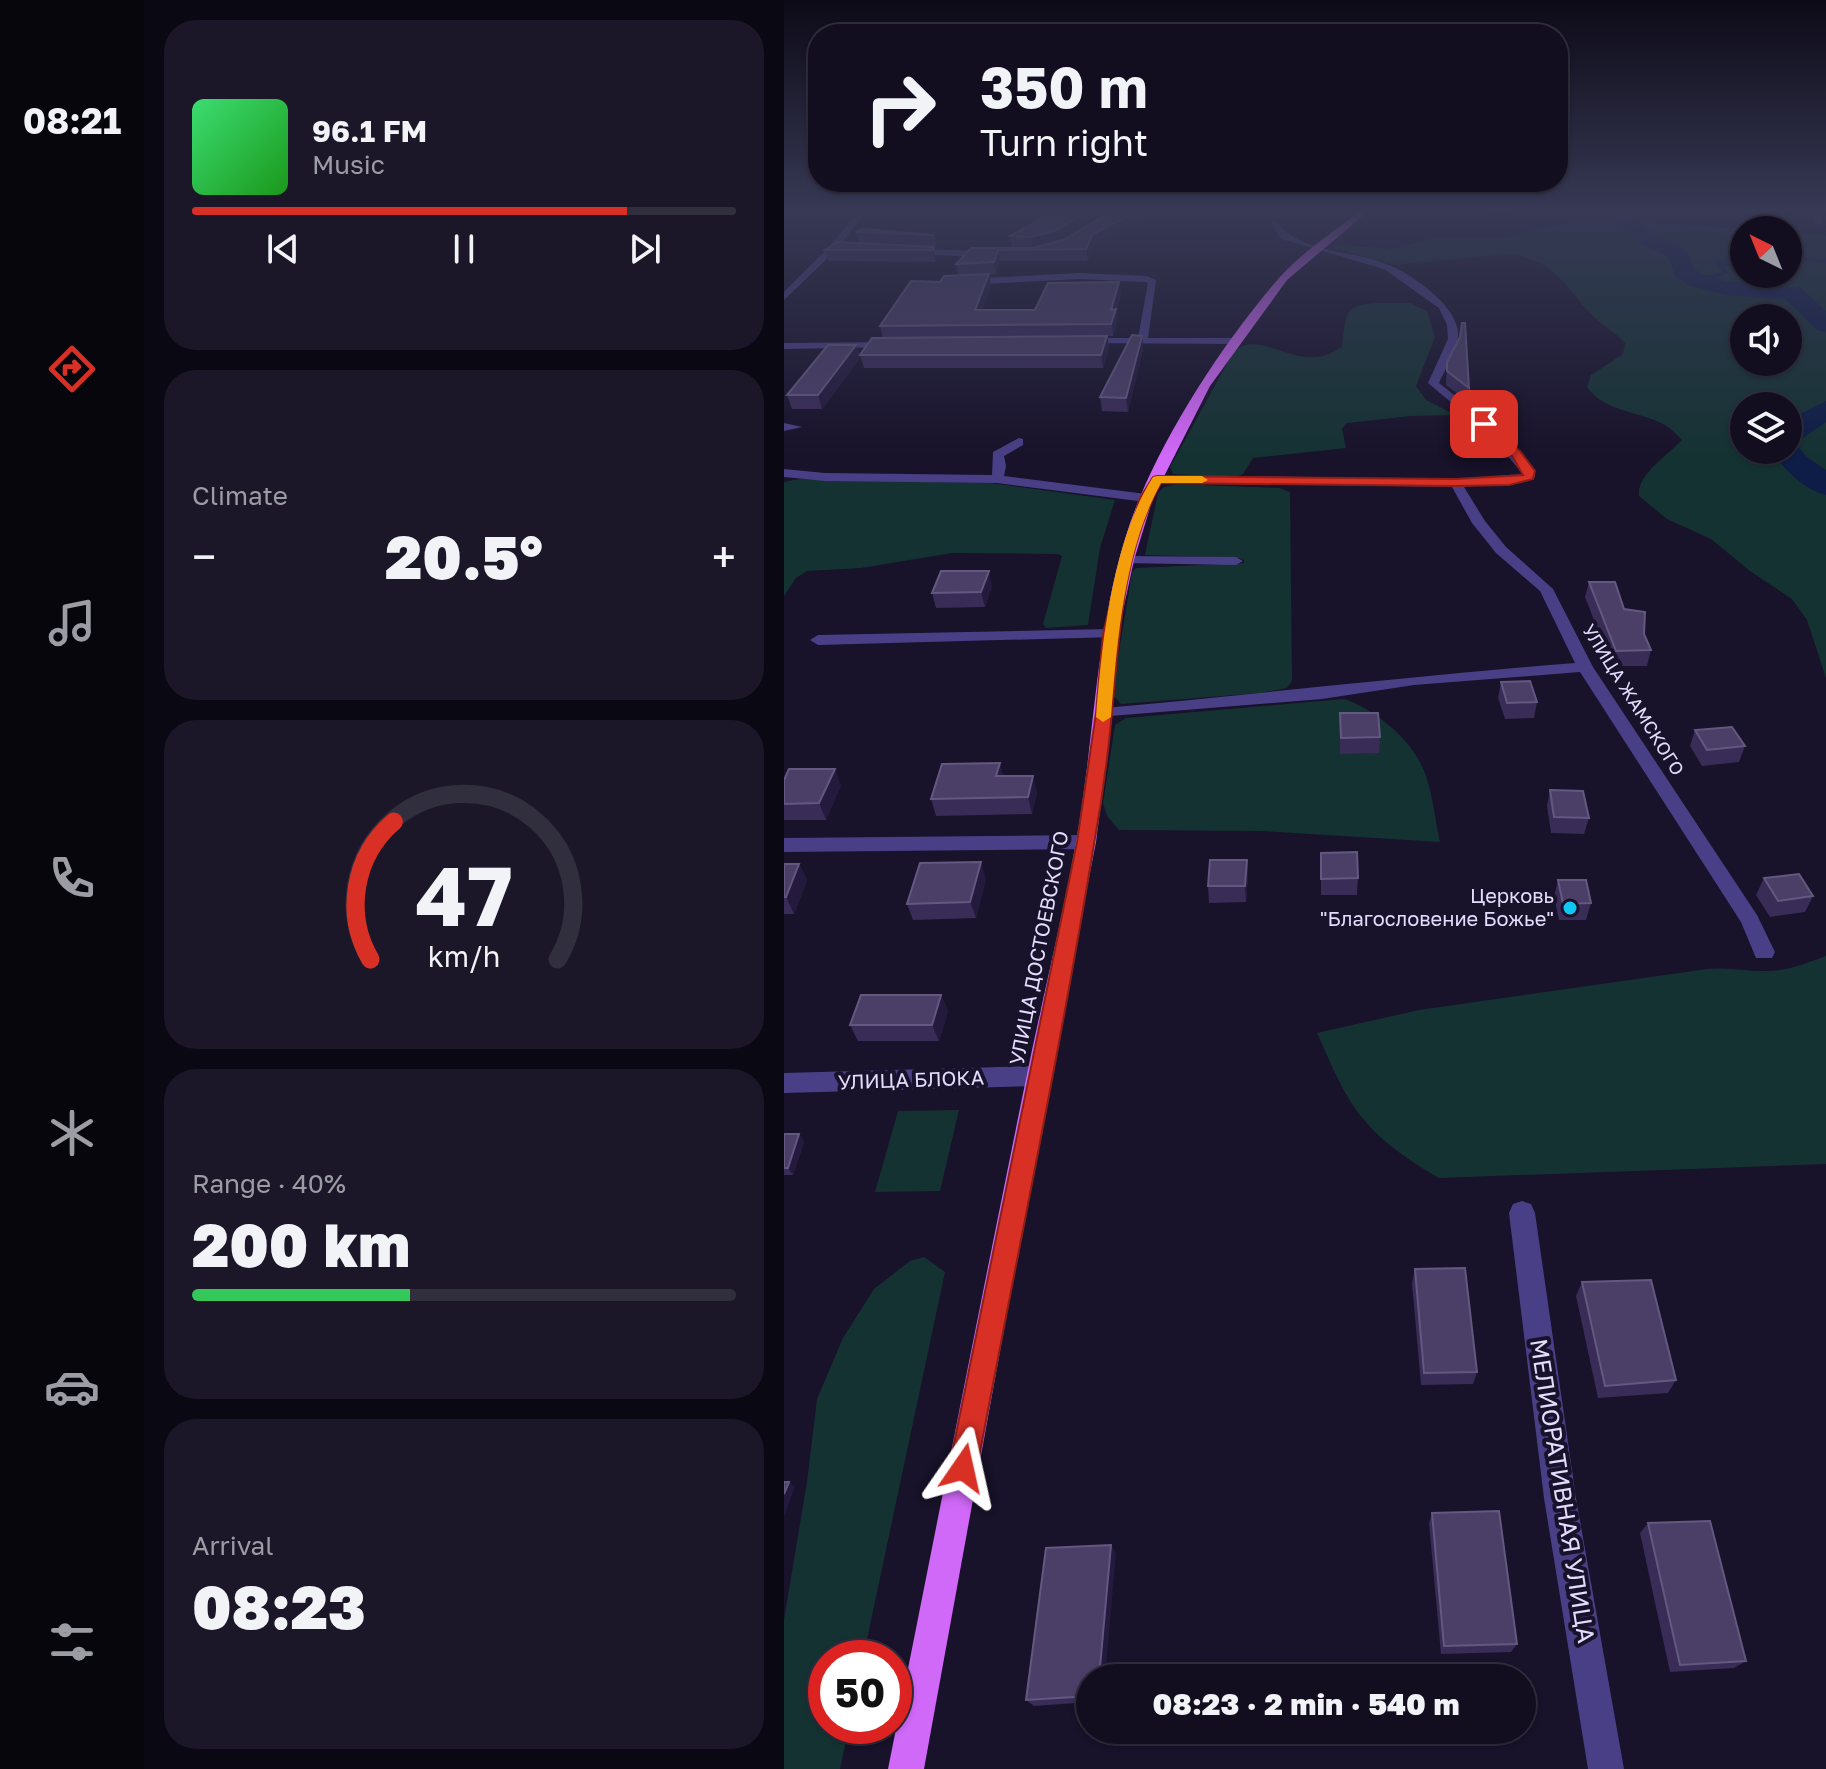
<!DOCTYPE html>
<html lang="en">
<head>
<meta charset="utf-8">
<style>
	:root { --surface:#120e20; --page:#1b1729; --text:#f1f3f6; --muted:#9c9ca5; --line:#312e3e; --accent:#d93025 }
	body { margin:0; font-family:"Golos Text",sans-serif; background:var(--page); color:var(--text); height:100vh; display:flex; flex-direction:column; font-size:30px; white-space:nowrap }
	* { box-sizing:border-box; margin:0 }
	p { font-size:26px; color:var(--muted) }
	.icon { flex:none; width:44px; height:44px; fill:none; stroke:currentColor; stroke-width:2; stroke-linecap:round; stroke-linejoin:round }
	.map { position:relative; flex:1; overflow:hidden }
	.sheet { display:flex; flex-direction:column; gap:20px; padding:20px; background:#0a0812; width:640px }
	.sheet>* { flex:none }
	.banner { position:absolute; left:24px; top:24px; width:760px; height:168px; border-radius:32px; box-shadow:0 2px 6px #0004,0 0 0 2px var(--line); background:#120e20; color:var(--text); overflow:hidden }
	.needle { width:52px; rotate:317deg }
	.fabs { position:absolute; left:946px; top:216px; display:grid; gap:16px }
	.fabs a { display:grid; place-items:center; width:72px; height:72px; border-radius:50%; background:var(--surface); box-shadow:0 2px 6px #0004,0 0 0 2px var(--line); font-size:40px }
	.speed { position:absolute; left:24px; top:1640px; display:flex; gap:16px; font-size:40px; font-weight:700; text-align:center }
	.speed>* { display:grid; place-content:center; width:104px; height:104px; border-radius:50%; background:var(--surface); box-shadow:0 2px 6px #0004,0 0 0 2px var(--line); line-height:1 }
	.speed .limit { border:12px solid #d22; background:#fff; color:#111 }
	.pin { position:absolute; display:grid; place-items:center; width:68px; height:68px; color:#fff; margin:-34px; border-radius:16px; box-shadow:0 4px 12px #0006 }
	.me { position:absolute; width:88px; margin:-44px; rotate:11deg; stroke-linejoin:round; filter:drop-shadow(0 0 6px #0008) }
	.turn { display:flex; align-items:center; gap:28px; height:168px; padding:0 40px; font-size:36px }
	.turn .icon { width:104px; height:104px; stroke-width:2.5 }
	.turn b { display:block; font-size:56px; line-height:68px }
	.big { font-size:60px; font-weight:800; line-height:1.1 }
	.sheet .card { flex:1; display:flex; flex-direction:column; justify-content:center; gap:12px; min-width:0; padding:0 28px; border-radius:32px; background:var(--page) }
	.sheet .dial { align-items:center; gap:0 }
	.dial svg { height:208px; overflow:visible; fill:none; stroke:var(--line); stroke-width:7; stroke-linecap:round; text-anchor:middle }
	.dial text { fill:var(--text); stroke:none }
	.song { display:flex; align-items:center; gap:24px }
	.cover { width:96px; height:96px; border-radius:12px; background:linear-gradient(135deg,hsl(140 70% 55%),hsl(120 70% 35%)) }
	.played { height:8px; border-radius:4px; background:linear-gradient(90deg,var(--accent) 80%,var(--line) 80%) }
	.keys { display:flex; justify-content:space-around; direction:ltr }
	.heat { display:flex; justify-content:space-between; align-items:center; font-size:44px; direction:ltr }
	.charge { height:12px; border-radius:6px; background:linear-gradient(90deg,#34c759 40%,var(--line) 0) }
	.trip { position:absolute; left:292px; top:1664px; width:460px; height:80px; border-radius:40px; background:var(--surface); box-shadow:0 2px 6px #0004,0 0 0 2px var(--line); font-weight:800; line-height:80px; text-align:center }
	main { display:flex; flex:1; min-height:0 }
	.tab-bar { display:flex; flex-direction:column; width:144px; justify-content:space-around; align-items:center; background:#07060d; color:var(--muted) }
	.tab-bar .icon { width:56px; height:56px }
	.tab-bar .active { color:var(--accent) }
	.tab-bar b { font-size:36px; color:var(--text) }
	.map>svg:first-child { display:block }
	.green { fill:#153233; fill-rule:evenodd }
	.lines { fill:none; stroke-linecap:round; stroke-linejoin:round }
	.stream { stroke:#0e1d47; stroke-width:4 }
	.river { fill:#0e1d47; fill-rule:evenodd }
	.minor { fill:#493f86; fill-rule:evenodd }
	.major { fill:#d068f8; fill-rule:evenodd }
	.wall { fill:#392c57 }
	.shaded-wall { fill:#241a3d }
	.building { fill:#4b3f68; stroke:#635880; stroke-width:2 }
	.route { fill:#d93025; stroke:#8d1f18; stroke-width:2 }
	.slow { fill:#f59e0b }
	.poi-dot { fill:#11c8f4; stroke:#18122a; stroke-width:3 }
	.labels { text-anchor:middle; stroke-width:8; stroke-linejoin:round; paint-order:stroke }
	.far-street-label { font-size:18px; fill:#e3dcfd; stroke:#18122a }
	.poi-label { font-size:20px; fill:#e3dcfd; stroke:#18122a; text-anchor:end }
	.street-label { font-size:20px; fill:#e3dcfd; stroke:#18122a }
	.near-street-label { font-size:24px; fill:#e3dcfd; stroke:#18122a }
</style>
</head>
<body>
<main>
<nav class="tab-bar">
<b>08:21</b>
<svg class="icon active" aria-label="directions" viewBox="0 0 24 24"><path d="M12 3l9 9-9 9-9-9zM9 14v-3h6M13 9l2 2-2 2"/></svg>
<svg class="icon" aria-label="music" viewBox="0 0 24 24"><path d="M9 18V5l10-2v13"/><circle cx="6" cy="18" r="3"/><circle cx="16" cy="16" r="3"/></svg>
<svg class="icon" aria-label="phone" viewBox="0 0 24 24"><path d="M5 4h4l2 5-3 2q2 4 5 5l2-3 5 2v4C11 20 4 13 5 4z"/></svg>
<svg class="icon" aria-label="climate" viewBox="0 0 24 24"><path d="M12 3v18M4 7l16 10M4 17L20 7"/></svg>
<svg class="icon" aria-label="car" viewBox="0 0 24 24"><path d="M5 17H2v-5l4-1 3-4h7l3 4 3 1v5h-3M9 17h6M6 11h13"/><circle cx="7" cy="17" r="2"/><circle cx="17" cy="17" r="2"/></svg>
<svg class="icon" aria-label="filters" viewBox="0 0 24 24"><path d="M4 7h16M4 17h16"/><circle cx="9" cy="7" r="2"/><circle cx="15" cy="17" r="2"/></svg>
</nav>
<section class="sheet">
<div class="card">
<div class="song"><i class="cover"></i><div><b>96.1 FM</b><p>Music</p></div></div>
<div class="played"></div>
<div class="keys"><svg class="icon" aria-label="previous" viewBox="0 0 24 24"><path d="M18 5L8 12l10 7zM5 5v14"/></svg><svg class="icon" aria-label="pause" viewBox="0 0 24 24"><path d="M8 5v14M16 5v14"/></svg><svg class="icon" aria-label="next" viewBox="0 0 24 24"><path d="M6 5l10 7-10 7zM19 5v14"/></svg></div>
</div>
<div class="card"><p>Climate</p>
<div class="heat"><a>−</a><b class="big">20.5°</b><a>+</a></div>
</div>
<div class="card dial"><svg viewBox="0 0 100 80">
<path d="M14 69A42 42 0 1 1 86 69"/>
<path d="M14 69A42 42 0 0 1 23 16" stroke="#d93025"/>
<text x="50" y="56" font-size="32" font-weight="700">47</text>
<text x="50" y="72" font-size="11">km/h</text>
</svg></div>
<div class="card"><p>Range · 40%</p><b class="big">200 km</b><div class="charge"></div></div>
<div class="card"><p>Arrival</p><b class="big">08:23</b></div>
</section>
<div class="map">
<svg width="1042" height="1769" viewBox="0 0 1042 1769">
	<rect width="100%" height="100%" fill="#18122a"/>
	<g class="green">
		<path d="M819,219l156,11h-15v44h44v-42l38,3v443l-19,-58 -15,-21 -42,-28 -39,-32 -44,-20 -28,-23c-3,-21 30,-42 43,-56 -4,-4 -9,-10 -14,-13 -26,-17 -62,-13 -81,-40l4,-12 32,-21 2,-11c-9,-10 -19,-15 -29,-24 -32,-31 -36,-58 -88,-65l-113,11 -65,-18 8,-2 55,4 45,-12h70l66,-16zM960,318h44v44h-44zM960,406h44v44h-44z"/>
		<path d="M594,303h32l17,8 8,26 -19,49 10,14 30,15 -46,1 -63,7 -5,6 4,19 -93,10 -10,16 -7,3 -63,-3 -3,-7 63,-114c28,-29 69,27 109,-7 4,-31 1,-41 36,-43z"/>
		<polygon points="15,479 206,483 331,500 316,548 304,625 262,628 259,624 278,556 274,554 168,553 77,568 23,571 12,578 0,596 0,482"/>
		<polygon points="393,484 495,488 506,492 508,681 503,688 476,693 337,704 328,694 348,572 352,568 460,563 460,560 454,558 361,555 374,493 380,487"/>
		<path d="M560,699c27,9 58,33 73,58 15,23 17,59 23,85l-177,-11 -144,-1 -12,-14 -4,-13 12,-78 11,-7z"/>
		<path d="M1042,956v208l-387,14c-26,-15 -55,-34 -74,-57 -22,-25 -34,-58 -48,-88l102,-23 288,-41c20,-2 37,2 57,2 21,1 43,-8 62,-15z"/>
		<polygon points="175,1110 156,1191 91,1192 114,1111"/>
		<polygon points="140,1257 161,1272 79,1658 42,1658 42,1726 65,1726 56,1769 0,1769 0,1620 23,1482 33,1399 59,1338 90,1289 126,1261"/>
	</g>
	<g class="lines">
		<g class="stream">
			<polyline points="1004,258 1042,261"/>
			<polyline points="907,277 930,277 942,272 934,263 960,265"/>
		</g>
		<g class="river">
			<polygon points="816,209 838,209 873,237 895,244 906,256 910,269 922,276 941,281 1017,288 1042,311 1042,332 1033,330 1002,300 941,295 906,286 892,277 885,258 879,254 859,245"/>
			<path d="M1042,401v21l-31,21 12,14 19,13v25c-24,-6 -41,-25 -55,-45h17v-30z"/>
		</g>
		<g class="minor">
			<polygon points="76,209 84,209 53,249 0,300 0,292 47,245"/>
			<polygon points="692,209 721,209 725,211 721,213"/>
			<polygon points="1028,209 1036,209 1039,225 1032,223"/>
			<path d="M486,222h6c28,33 76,27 113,43 24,10 72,43 69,72 -1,15 -13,32 -19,46l58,46 38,42v6l-6,4 -65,6 21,34 21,26 47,42 40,78 164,248 18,37 -3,6h-16l-15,-36 -161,-250 -166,13 -92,14 -224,18 -2,-4 2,-4 6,-1c157,-14 314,-33 471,-45l-35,-72 -44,-38 -24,-30 -20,-36 -299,-5v-6l4,-1 299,4 67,-5 -34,-40 -61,-51 20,-44 -1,-14 -8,-17 -55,-39 -103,-30z"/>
			<polygon points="123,249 207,251 211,254 207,257 120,254"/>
			<polygon points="296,273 363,276 372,280 364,338 453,338 458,341 453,344 293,343 292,341 297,338 354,338 364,283 361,282 296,279 181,285 176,282 181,279"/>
			<polygon points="113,342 113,346 109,347 0,349 0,343"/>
			<polygon points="0,423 18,427 0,431"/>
			<polygon points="235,438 239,439 239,445 220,456 222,466 220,476 362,494 369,498 362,502 213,483 41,481 0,477 0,469 41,473 208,475 209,452"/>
			<polygon points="343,556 452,557 459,561 452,565 338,563 338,557"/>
			<polygon points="326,629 331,631 331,637 34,645 26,640 34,635"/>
			<polygon points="302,835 312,842 302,849 0,852 0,838"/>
			<polygon points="254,1066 262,1069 266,1076 262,1083 254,1086 0,1093 0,1073"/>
			<polygon points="738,1201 747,1204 751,1213 792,1498 840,1769 804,1769 760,1498 725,1213 729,1204"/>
		</g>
		<path class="major" d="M579,209h8l-84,71 -77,106 -57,112 -19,62 -16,74 -6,79 -16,129 -46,234 -126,693h-36c46,-230 91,-460 138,-690 16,-79 36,-158 50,-237 21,-115 19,-236 64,-345 31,-74 86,-158 139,-219 23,-26 56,-47 84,-69z"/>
	</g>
	<g class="wall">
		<polygon points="275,209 272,242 279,240 332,209 369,209 370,214 310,245 304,261 216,261 212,274 174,276 172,264 187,248 249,248 228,248 226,236"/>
		<polygon points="72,232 150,235 153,247 83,244 150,247 152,262 45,261 41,250 75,243"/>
		<polygon points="205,274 207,286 198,310 251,310 335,282 337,294 332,310 333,322 329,336 324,336 325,348 319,368 80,368 76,355 99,338 96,326 156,282"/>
		<polygon points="358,336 359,349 344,412 318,411 316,397"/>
		<polygon points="72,345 76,358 38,409 8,409 3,395"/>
		<polygon points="663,362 685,388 683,401 662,385"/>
		<polygon points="805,582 840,609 860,634 867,650 863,666 828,666 801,597"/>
		<polygon points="208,586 201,607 152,608 148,593"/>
		<polygon points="717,682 753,702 750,718 721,719 714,698"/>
		<polygon points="556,713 596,737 595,753 556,754"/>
		<polygon points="911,730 961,746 955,762 918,766 906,746"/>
		<polygon points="216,763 219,776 253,792 248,814 152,816 147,799"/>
		<polygon points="0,780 57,785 42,820 0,820"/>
		<polygon points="766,790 805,818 800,834 767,833 763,806"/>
		<polygon points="537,853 574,878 573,895 537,895"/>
		<polygon points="463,860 464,876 462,902 425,903 424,886"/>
		<polygon points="0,864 15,864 23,880 10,914 0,914"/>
		<polygon points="202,878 192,918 129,920 123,904"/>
		<polygon points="980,878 1029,896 1021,912 986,917 972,895"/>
		<polygon points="774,880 807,903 802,920 775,920 770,897"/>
		<polygon points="157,995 164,1011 155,1041 74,1041 66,1025"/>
		<polygon points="0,1134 15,1134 20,1142 9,1175 0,1175"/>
		<polygon points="631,1269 693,1372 689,1384 637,1385 628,1283"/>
		<polygon points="798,1282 892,1380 884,1393 814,1398 792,1296"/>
		<polygon points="648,1513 733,1644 727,1652 657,1654 645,1523"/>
		<polygon points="864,1523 962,1661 950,1668 886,1672 856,1533"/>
		<polygon points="327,1545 332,1554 306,1678 306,1702 250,1706 242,1700"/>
	</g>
	<g class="shaded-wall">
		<polygon points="308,209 327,209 272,242 249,248 247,237"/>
		<polygon points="358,209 369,209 370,214 310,245 304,261 302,249 309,234"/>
		<polygon points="214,250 216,261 212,274 210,262"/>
		<polygon points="205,274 207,286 194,323 191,310"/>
		<polygon points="335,282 337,294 332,310 333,322 329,336 327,310"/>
		<polygon points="323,336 325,348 319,368 317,355"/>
		<polygon points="358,336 359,349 344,412 342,398"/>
		<polygon points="72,345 76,358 38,409 34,395"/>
		<polygon points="205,571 208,586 201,607 197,592"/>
		<polygon points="216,763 220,780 212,776"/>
		<polygon points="51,769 57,785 42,820 35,803"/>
		<polygon points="249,776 253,792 248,814 244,797"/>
		<polygon points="463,860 464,876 462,902 461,886"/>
		<polygon points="197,862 202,878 192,918 186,902"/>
		<polygon points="15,864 23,880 10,914 2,897"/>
		<polygon points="157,995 164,1011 155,1041 148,1025"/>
		<polygon points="15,1134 20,1142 9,1175 4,1168"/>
		<polygon points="5,1482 11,1487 0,1517 0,1494"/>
		<polygon points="327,1545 332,1554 321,1678 315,1678"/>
	</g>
	<g class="building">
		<polygon points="275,209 308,209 270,231 247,237 226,236"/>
		<polygon points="332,209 358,209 309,234 302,249 214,250 210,262 172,264 187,248 248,248 279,240"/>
		<polygon points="78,229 150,235 72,232"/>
		<polygon points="53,242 150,247 150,250 41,250"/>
		<polygon points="205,274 191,310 251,310 264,283 335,282 327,310 332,309 327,324 96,326 127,281 156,282 160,276"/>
		<polygon points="678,323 681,323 685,388 663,371 663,362 676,337"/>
		<polygon points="348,335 358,336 342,398 316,397"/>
		<polygon points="323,336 317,355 76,355 88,338"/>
		<polygon points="44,345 72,345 34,395 3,395"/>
		<polygon points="157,571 205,571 197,592 148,593"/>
		<polygon points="805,582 831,582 840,609 861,612 860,634 867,650 832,651"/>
		<polygon points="746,681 753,702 723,703 717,682"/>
		<polygon points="556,713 594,713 596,737 557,738"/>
		<polygon points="948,727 961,746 923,750 911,730"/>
		<polygon points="216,763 212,776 249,776 244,797 147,799 158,764"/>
		<polygon points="5,769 51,769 35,803 0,804 0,780"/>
		<polygon points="766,790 799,791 805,818 770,817"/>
		<polygon points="573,852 574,878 537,879 537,853"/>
		<polygon points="426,860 463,860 461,886 424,886"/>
		<polygon points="197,862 186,902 123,904 136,863"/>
		<polygon points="0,864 15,864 2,897 0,897"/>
		<polygon points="1015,874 1029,896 994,901 980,878"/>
		<polygon points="774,880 802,880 807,903 779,904"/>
		<polygon points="77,995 157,995 148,1025 66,1025"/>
		<polygon points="0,1134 15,1134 4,1168 0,1168"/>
		<polygon points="681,1268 693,1372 640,1373 631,1269"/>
		<polygon points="867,1280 892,1380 821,1386 798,1282"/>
		<polygon points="0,1482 5,1482 0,1494"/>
		<polygon points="715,1511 733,1644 660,1646 648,1513"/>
		<polygon points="926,1521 962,1661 896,1665 864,1523"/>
		<polygon points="327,1545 315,1678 306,1678 306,1696 242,1700 262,1548"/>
	</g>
	<linearGradient id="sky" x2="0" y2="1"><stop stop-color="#0d0a17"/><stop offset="0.46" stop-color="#373955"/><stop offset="1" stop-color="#373955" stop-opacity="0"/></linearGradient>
	<rect width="1042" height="456" fill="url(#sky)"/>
	<path class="route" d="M700,421l36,30 15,20 -2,8 -24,6 -53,1 -295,-3c-38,68 -42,153 -49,229 -4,44 -10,88 -18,132 -34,208 -78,416 -117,624l-4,10 -10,4 -10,-4 -4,-10 128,-626 19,-129 7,-79 18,-74 19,-62 13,-21 4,-1 299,3 67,-4 -11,-19 -32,-29v-5z"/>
	<path class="slow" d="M373,476h45l6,4 -6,3h-41c-37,67 -44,159 -50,234l-8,5 -7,-5c6,-75 16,-175 57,-240z"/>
	<circle class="poi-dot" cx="786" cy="908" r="8"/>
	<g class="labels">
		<g class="far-street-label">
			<text transform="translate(849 700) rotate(58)" y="6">УЛИЦА ЖАМСКОГО</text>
		</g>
		<g class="poi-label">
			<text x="770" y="903">Церковь<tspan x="770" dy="23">"Благословение Божье"</tspan></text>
		</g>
		<g class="street-label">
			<text transform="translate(255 948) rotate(-79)" y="7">УЛИЦА ДОСТОЕВСКОГО</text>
			<text transform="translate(127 1080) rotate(-2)" y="7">УЛИЦА БЛОКА</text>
		</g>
		<g class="near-street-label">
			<text transform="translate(778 1491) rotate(81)" y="8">МЕЛИОРАТИВНАЯ УЛИЦА</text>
		</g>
	</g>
</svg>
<div class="fabs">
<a><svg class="needle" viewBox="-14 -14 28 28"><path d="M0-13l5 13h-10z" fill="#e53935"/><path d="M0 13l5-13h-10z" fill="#9c9ca5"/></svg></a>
<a><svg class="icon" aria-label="sound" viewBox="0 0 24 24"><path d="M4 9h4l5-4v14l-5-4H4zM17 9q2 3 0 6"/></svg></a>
<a><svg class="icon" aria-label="layers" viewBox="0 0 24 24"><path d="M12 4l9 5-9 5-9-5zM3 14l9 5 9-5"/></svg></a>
</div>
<div class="speed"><div class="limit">50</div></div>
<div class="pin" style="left:700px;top:424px;background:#d93025"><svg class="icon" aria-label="arrive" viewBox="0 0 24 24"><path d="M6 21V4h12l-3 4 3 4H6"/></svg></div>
<svg class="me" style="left:179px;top:1468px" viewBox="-20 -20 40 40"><path d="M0-17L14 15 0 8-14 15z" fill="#d93025" stroke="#fff" stroke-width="4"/></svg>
<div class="trip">08:23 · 2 min · 540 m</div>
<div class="banner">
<div class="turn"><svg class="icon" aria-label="right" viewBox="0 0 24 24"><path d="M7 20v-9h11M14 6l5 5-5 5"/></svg><div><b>350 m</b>Turn right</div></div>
</div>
</div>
</main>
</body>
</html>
